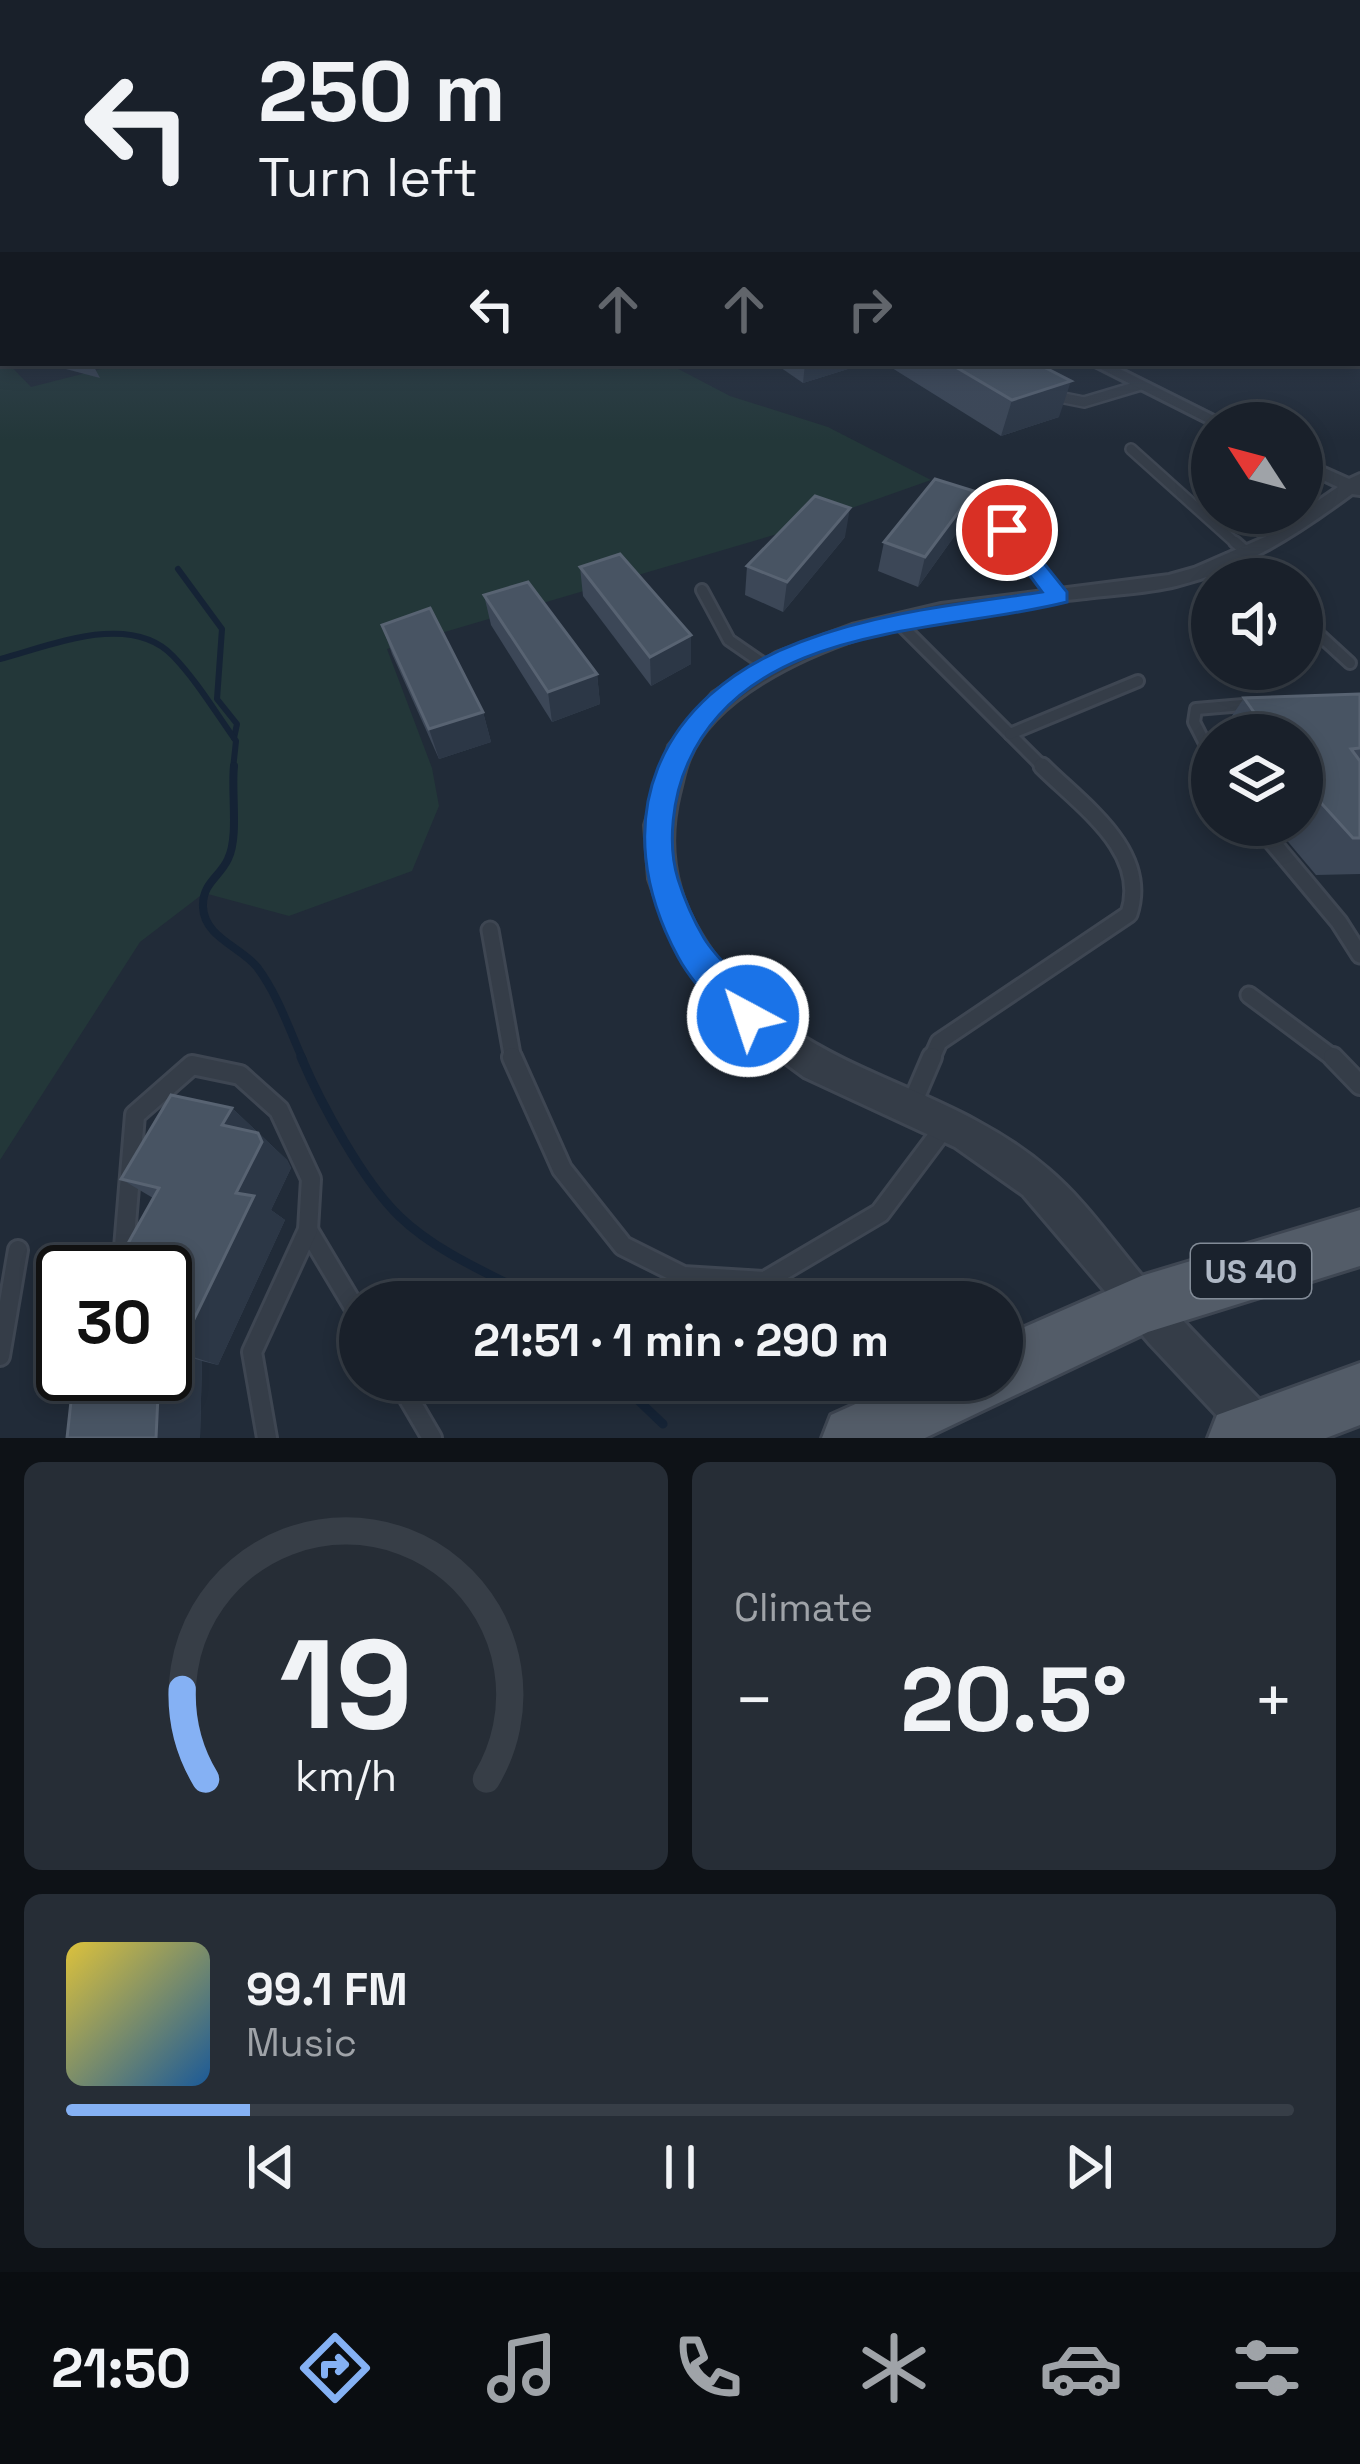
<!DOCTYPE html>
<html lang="en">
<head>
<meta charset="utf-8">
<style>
	:root { --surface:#19202a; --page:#262d36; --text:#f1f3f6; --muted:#9fa3a8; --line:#373e47; --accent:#85b1f4 }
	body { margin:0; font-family:"Space Grotesk",sans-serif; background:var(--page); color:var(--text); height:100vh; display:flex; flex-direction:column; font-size:45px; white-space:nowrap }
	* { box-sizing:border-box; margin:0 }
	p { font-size:39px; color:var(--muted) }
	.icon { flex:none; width:66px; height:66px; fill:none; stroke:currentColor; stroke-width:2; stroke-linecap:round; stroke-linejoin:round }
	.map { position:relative; height:1438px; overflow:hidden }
	.sheet { display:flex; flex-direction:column; gap:24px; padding:24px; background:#0e1217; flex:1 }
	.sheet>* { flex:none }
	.banner { position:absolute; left:0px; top:0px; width:1362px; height:366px; box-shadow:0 6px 18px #0003,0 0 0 3px var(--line); background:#19202a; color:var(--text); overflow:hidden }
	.needle { width:78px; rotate:306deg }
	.controls { position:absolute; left:1191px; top:402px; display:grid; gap:24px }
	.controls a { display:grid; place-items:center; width:132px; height:132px; border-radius:50%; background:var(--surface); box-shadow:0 6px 18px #0003,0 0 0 3px var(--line); font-size:60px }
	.speed { position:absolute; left:36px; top:1245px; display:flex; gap:24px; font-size:60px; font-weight:700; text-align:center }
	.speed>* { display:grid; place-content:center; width:156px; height:156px; border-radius:50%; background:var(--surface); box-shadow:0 6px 18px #0003,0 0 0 3px var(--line); line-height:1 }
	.speed .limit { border:6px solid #111; border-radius:18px; background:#fff; color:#111 }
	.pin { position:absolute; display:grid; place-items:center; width:102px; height:102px; color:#fff; margin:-51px; border:6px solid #fff; border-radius:50%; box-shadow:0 3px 12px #0007 }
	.me { position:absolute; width:132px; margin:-66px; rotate:320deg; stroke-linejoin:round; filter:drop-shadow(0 0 9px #0008) }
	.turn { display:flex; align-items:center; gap:42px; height:252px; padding:0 60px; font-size:54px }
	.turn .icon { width:156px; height:156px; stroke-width:2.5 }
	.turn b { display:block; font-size:84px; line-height:102px }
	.lanes { display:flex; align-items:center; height:114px; padding:0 60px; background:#0003; justify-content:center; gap:60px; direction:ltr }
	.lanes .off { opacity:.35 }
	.big { font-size:90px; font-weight:700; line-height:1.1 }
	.sheet .card { flex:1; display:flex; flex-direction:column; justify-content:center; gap:18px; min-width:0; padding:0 42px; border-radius:18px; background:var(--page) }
	.sheet .dial { align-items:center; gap:0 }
	.dial svg { height:312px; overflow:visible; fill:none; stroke:var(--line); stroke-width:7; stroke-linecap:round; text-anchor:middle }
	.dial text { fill:var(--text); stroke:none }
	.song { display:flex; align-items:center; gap:36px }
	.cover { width:144px; height:144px; border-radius:18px; background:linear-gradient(135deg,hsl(50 70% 55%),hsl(210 70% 35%)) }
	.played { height:12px; border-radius:6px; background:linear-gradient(90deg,var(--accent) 15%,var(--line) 15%) }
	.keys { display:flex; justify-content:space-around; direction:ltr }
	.heat { display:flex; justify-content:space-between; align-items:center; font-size:66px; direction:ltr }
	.sheet .tiles { flex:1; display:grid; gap:24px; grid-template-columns:1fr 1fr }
	.card:last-child { grid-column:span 2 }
	.trip { position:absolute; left:339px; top:1281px; width:684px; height:120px; border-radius:60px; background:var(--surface); box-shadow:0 6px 18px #0003,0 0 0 3px var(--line); font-weight:700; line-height:120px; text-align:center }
	.dock { display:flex; height:192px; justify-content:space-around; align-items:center; background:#0a0d11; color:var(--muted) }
	.dock .icon { width:84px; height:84px }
	.dock .active { color:var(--accent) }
	.dock b { font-size:54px; color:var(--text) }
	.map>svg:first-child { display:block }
	.green { fill:#233739 }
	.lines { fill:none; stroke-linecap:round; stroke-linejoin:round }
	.stream-far2 { stroke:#152335; stroke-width:6 }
	.stream-far1 { stroke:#152335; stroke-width:8 }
	.stream { stroke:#152335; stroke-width:9 }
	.service-far3-casing { stroke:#3e4652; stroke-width:14 }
	.service-far2-casing { stroke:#3e4652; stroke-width:16 }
	.service-far1-casing { stroke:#3e4652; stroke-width:21 }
	.service-casing { stroke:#3e4652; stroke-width:24 }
	.minor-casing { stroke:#3e4652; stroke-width:6 }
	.primary-casing { stroke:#3e4652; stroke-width:6 }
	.service-far3 { stroke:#353d48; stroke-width:9 }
	.service-far2 { stroke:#353d48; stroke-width:10 }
	.service-far1 { stroke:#353d48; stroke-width:15 }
	.service { stroke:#353d48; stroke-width:18 }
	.minor { fill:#353d48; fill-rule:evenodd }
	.primary { fill:#535c68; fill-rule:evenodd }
	.wall { fill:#3c4757 }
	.shaded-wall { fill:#2c3746 }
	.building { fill:#485463; stroke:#586372; stroke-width:3 }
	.route { fill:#1a73e8; stroke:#114b97; stroke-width:3 }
	.labels { text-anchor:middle; stroke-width:12; stroke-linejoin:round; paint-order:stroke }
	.shield { fill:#1a222d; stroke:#828b97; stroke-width:3 }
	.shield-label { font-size:33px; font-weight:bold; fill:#afb8c5 }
</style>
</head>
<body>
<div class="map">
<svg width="1360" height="1438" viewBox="0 0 1360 1438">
	<rect width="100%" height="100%" fill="#212b38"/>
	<polygon class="green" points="0,355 31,387 125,363 667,363 730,396 828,427 931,480 784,532 387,649 432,768 439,806 412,871 289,916 204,893 140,942 0,1160"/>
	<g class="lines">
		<g class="stream-far2">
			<polyline points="178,569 222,629 217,699 237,724 234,738"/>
			<path d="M0,659c50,-13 130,-48 173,-3 24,25 43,57 63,85l-3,28"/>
		</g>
		<path class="stream-far1" d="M234,766c-3,26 5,71 -6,93 -8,18 -26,24 -25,48 1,30 38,40 54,60 21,28 32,62 46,93"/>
		<g class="stream">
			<path d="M301,1057c20,47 62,124 98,159 39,38 98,61 145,86"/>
			<polyline points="617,1380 663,1424"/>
		</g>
		<defs>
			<g id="service-far3">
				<polyline points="1049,395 1084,402 1141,385"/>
				<polyline points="1131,449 1238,545"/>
				<polyline points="981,497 1018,545"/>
			</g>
			<g id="service-far2">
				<polyline points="1016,542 1059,597"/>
				<polyline points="1235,542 1251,556"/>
				<polyline points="1239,562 1259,579"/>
				<polyline points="702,590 729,640 768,667"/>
				<polyline points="1302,619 1350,663"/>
				<polyline points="897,621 1045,769"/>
				<polyline points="1010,734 1138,681"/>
				<polyline points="1212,757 1194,722 1196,709 1255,704"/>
			</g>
			<g id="service-far1">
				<polyline points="1258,825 1339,922 1360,955"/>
				<polyline points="490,930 513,1060"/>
				<polyline points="1249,995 1336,1060"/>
				<path d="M931,1060l8,-18 190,-128c21,-63 -48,-109 -87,-148"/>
			</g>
			<g id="service">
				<polyline points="512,1057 562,1169 623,1246 683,1276 765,1281 880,1213 946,1125"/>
				<polyline points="1333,1057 1360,1085"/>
				<polyline points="911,1106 932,1057"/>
				<polyline points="308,1230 360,1317"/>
				<polyline points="122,1272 135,1115 192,1065 240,1075 279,1110 311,1179 308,1230 252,1352 267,1438"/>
				<polyline points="0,1356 18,1250"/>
				<polyline points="398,1380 432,1438"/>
			</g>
			<g id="minor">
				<polygon points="1089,363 1108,363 1228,423 1212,425"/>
				<path d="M1302,458l47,21 11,-5v21l-8,-1c-55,41 -108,75 -176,92 -28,7 -60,8 -90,12 -74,8 -152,15 -223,39 -60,20 -149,60 -174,122 -5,11 -7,24 -10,35 -12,49 -6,95 21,139 85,144 234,138 348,236 37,31 65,73 96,109 44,50 92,97 138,145l6,15h-50l-88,-94 -127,-149 -68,-48 -151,-70 -68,-50 -36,-41 -33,-56 -18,-51 -4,-54 24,-79 44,-53 63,-40 76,-28 89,-21 228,-29 25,-7 71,-31 73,-50 -36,-17z"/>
			</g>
			<g id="primary">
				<rect x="1359" y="239" width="1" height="7"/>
				<polygon points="1360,1210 1360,1266 1148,1332 925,1438 822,1438 831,1415 909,1380 1002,1380 1002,1337 1141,1276"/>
				<polygon points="1360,1363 1360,1425 1326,1438 1208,1438 1217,1415"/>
			</g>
		</defs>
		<use href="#service-far3" class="service-far3-casing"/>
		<use href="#service-far2" class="service-far2-casing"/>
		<use href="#service-far1" class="service-far1-casing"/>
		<use href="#service" class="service-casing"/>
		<use href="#minor" class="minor-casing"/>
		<use href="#primary" class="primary-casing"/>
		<use href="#service-far3" class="service-far3"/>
		<use href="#service-far2" class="service-far2"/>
		<use href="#service-far1" class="service-far1"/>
		<use href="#service" class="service"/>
		<use href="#minor" class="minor"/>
		<use href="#primary" class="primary"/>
	</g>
	<g class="wall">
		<polygon points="46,363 92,363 100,378 47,364"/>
		<polygon points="774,363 867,363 803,383"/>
		<polygon points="884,363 1036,363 1059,417 1001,436"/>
		<polygon points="966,520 918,587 878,571 884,542"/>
		<polygon points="845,537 783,612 745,595 747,566"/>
		<polygon points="580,567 691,664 651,686 583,596"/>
		<polygon points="484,595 597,674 600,704 552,722 491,625"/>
		<polygon points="382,625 483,712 491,742 439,759 392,654"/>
		<polygon points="1360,694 1360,874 1316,875 1274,825 1302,825 1302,735 1219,735 1244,698"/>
		<polygon points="232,1108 287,1160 291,1168 271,1210 285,1220 218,1365 202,1361 200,1438 67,1438 153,1198 121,1179"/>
	</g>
	<g class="shaded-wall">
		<polygon points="805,363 867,363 803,383"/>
		<polygon points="1071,381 1059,417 1001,436 1012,400"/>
		<polygon points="974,491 966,520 918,587 925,557"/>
		<polygon points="850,508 845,537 783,612 787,582"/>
		<polygon points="691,635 691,664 651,686 650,657"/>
		<polygon points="597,674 600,704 552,722 548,692"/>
		<polygon points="483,712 491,742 439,759 429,729"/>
		<polygon points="232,1108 287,1160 291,1168 271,1210 285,1220 218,1365 178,1352 236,1193 222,1125"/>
		<polygon points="165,1349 202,1361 200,1438 156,1438 159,1374 165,1374"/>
	</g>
	<g class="building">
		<polygon points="0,252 3,257 3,298 0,293"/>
		<polygon points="949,363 1036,363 1071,381 1012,400"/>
		<polygon points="935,479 974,491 925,557 884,542"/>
		<polygon points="815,496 850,508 787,582 747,566"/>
		<polygon points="620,554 691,635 650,657 580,567"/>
		<polygon points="528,582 597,674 548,692 484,595"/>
		<polygon points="430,608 483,712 429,729 382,625"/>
		<polygon points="1360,694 1360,748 1351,749 1360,761 1360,838 1353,838 1302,782 1302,735 1270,735 1244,698"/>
		<polygon points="171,1095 232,1108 222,1125 258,1133 262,1142 236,1193 254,1196 178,1352 165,1348 165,1272 112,1272 159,1188 121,1179"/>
		<polygon points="74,1374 159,1374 156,1438 67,1438"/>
	</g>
	<linearGradient id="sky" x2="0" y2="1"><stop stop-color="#12181f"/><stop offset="0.54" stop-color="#3d4a5e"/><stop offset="1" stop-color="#3d4a5e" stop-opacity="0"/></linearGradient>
	<rect width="1360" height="440" fill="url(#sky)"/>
	<path class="route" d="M1007,524l7,2 53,66v10c-125,32 -316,20 -379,161 -15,33 -21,81 -10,116 6,19 16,42 26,59 17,28 48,47 62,78l-6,13 -12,5 -13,-5c-19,-23 -43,-46 -57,-72 -74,-137 -21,-261 122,-315 78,-30 160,-38 242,-50l-46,-62z"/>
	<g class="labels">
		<rect class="shield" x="1191" y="1244" width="120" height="54" rx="9"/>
		<g class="shield-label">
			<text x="1251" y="1283">US 40</text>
		</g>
	</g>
</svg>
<div class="controls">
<a><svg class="needle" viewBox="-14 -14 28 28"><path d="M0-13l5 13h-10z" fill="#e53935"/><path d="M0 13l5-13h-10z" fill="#9fa3a8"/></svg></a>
<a><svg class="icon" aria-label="sound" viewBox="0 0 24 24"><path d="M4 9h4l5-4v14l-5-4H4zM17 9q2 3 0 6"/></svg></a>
<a><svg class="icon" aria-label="layers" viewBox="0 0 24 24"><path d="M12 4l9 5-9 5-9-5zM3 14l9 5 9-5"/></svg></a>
</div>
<div class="speed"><div class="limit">30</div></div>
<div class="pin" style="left:1007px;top:530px;background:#d93025"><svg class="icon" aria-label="arrive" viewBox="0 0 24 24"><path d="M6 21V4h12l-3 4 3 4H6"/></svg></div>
<svg class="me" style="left:748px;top:1016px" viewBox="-20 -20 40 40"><circle r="17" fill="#1a73e8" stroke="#fff" stroke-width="3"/><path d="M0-11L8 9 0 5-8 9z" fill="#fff"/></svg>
<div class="trip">21:51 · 1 min · 290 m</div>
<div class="banner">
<div class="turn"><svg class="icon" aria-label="left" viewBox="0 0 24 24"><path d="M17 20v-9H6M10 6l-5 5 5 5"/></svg><div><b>250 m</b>Turn left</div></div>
<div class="lanes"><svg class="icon" aria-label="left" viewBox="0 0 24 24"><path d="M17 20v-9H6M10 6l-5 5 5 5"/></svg><svg class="icon off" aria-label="ahead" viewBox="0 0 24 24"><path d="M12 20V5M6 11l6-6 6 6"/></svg><svg class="icon off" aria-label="ahead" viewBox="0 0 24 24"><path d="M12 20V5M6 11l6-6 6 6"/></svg><svg class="icon off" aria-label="right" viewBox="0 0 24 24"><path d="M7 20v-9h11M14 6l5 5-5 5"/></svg></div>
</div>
</div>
<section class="sheet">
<div class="tiles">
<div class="card dial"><svg viewBox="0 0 100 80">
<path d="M14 69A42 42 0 1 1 86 69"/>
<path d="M14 69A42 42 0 0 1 8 46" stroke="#85b1f4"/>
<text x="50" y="56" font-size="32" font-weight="700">19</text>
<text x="50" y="72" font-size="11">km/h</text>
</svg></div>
<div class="card"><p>Climate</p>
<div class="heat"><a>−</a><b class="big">20.5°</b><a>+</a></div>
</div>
<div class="card">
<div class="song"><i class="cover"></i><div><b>99.1 FM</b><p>Music</p></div></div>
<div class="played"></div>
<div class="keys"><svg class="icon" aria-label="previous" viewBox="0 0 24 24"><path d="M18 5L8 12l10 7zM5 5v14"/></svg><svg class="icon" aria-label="pause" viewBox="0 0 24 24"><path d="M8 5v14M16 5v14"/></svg><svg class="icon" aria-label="next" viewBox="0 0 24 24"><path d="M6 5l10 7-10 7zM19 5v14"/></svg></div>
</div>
</div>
</section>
<nav class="dock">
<b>21:50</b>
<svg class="icon active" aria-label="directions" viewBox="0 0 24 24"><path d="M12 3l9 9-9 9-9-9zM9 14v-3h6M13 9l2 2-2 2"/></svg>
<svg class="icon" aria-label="music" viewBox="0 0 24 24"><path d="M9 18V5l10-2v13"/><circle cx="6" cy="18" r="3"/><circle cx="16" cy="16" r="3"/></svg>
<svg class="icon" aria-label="phone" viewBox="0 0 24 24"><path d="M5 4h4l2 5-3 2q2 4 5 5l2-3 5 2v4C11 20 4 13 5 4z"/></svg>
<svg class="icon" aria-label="climate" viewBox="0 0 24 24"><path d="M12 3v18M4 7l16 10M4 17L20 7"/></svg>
<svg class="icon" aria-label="car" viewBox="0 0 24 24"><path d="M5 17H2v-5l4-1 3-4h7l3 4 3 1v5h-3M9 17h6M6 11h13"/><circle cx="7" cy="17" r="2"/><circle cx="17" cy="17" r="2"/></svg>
<svg class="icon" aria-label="filters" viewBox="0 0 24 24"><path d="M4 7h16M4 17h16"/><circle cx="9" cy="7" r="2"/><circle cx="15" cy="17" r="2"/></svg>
</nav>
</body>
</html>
